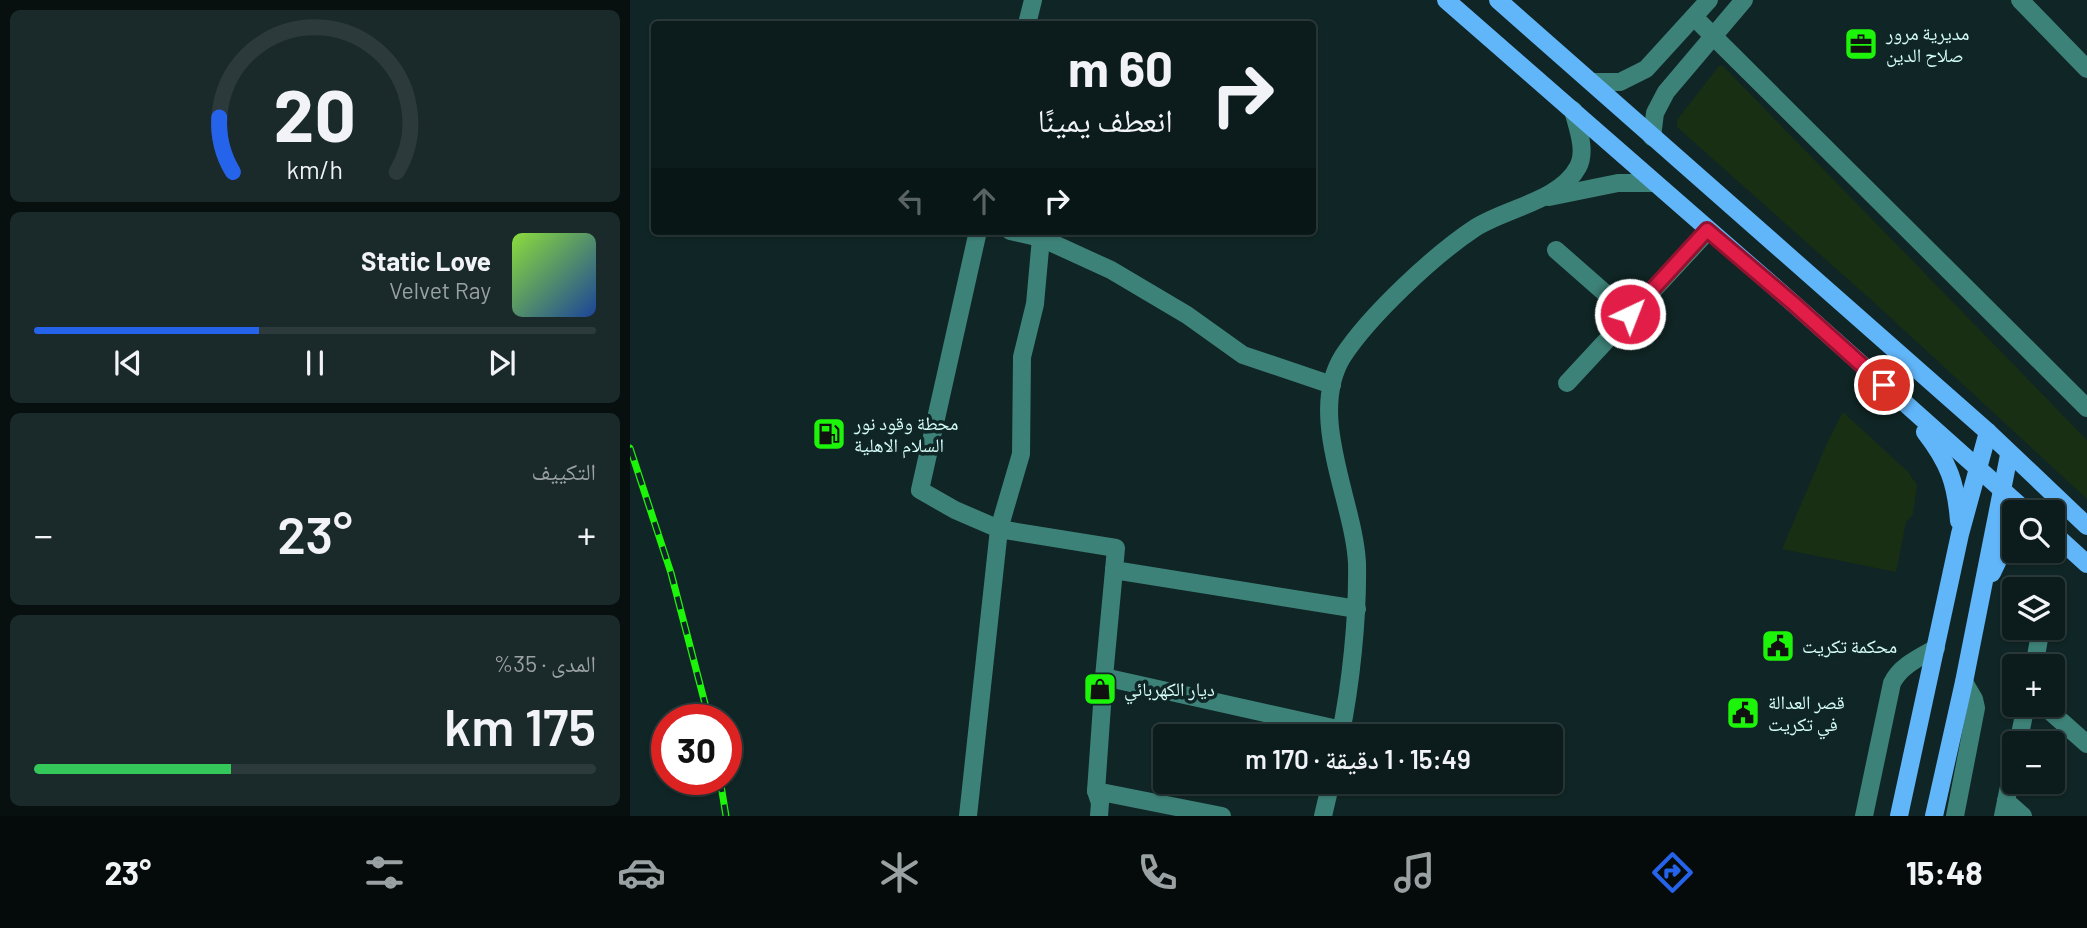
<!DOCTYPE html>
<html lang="ar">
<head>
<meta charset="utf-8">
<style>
	:root { --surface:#0c1c1c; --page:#1a2929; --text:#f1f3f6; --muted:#9aa1a3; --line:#2c3a3b; --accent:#2563eb }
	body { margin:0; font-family:Barlow,"Noto Naskh Arabic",sans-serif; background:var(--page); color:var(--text); direction:rtl; height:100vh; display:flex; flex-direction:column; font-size:26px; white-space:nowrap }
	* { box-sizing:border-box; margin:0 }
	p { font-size:23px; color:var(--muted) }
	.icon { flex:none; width:38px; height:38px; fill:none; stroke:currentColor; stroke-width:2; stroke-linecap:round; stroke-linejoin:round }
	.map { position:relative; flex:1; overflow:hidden; direction:ltr }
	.details { display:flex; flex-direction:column; gap:10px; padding:10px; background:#070f0f; width:630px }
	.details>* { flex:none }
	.banner { position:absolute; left:21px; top:21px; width:665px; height:214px; border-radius:7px; box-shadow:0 2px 5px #0004,0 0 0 2px var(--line); direction:rtl; background:#0c1c1c; color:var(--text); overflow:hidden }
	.buttons { position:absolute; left:1372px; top:500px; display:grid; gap:14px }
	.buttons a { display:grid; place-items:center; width:63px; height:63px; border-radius:7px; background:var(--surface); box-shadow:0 2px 5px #0004,0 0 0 2px var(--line); font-size:35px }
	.speed { position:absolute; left:21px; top:704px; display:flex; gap:14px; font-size:35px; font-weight:700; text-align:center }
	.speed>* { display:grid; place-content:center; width:91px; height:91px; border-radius:50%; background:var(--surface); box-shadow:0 2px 5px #0004,0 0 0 2px var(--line); line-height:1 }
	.speed .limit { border:10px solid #d22; background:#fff; color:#111 }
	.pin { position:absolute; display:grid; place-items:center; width:60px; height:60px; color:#fff; margin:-30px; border:4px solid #fff; border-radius:50%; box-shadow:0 2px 7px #0007 }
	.me { position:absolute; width:77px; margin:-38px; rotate:43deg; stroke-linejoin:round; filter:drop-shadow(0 0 5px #0008) }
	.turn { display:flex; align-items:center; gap:24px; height:147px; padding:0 28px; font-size:32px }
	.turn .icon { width:91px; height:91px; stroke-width:2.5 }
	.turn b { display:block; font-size:49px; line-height:60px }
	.lanes { display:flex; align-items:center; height:66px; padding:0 28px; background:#0003; justify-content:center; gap:35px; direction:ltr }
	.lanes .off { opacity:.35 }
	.big { font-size:52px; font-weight:600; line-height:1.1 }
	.details .card { flex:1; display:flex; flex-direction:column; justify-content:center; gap:10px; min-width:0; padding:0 24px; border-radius:10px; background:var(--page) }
	.details .dial { align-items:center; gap:0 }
	.dial svg { height:182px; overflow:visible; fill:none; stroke:var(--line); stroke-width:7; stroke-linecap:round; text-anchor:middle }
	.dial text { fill:var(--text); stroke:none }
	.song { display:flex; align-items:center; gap:21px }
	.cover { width:84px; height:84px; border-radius:10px; background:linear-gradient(135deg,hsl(90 70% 55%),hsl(220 70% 35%)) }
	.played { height:7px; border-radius:4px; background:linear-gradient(90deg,var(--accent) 40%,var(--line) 40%) }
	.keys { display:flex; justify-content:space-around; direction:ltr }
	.heat { display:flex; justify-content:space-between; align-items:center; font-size:38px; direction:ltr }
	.charge { height:10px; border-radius:5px; background:linear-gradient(90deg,#34c759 35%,var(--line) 0) }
	.trip { position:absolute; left:523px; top:724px; width:410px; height:70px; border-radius:7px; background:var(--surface); box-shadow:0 2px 5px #0004,0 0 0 2px var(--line); font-weight:600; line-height:70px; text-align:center; direction:rtl }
	.tabs { display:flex; height:112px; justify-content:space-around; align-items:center; background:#050b0b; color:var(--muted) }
	.tabs .icon { width:49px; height:49px }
	.tabs .active { color:var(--accent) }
	.tabs b { font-size:32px; color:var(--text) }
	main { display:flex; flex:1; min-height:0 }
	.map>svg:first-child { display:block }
	.green { fill:#192f13 }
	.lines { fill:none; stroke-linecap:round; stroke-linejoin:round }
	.minor { stroke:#3d8278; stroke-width:18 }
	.major { stroke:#61b5f9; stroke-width:18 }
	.rail-casing { stroke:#1cf50a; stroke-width:7 }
	.rail { stroke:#102525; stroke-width:4.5; stroke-dasharray:13; stroke-linecap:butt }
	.route-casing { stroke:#92132f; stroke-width:18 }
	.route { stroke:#e11d48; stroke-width:12 }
	.labels { text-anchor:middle; stroke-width:7; stroke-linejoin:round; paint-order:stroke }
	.poi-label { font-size:19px; fill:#d5fdfb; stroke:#102525; text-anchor:start }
</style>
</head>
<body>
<main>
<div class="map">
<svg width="1457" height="816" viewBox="0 0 1457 816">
	<rect width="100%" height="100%" fill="#102525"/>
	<g class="green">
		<polygon points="1089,66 1093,66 1457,440 1457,499 1248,306 1047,127 1047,120"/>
		<polygon points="1213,412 1278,472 1287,485 1283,514 1276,522 1266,572 1152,549 1198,441"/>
	</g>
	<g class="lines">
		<g class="minor">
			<polyline points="1390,0 1457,69"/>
			<polyline points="1064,17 1457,408"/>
			<polyline points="397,24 403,0"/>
			<polyline points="962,82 990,82 1016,69 1079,0"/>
			<polyline points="1022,137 1025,113 1036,92 1114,0"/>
			<polyline points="919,197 988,183 1024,183"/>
			<polyline points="348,231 290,490 325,510 369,529 486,548 484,570 727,609"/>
			<polyline points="411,238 481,270 557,315 613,355 702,385"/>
			<polyline points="926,250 1000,315"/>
			<polyline points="937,383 1078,231"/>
			<polyline points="1404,667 1411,628"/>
			<polyline points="474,677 484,570"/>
			<polyline points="1413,705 1457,744"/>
			<path d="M710,737c11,-52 18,-121 17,-174 -3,-62 -51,-148 -14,-207 27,-41 91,-101 132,-128 31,-20 85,-27 103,-61 9,-17 -1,-40 -5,-57"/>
			<polyline points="1388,744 1396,705"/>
			<polyline points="466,791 592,816"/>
			<polyline points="1376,801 1393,816"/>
			<polyline points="338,816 369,529 391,454 392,357 405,304 411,238 380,231"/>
			<polyline points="469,816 470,803 466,791 474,677 712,730"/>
			<polyline points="693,816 701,782"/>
			<path d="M1234,816l28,-133c8,-17 28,-26 44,-35"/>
			<polyline points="1325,816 1346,708 1344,699 1334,682"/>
			<polyline points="1373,816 1384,762"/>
		</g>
		<g class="major">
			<polyline points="816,0 1164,304 1398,513"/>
			<polyline points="868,0 1358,432 1457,526"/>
			<path d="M1295,432c24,31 31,51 34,89"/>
			<polyline points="1423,533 1457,564"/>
			<polyline points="1362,573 1371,554 1384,541"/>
			<polyline points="1269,816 1330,534 1358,432"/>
			<polyline points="1304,816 1334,682 1379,455"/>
		</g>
		<defs>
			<g id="rail">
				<polyline points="0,448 41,573 79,719"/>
				<polyline points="90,779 96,816"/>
			</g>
		</defs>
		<use href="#rail" class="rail-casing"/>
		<use href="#rail" class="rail"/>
	</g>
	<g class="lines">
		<defs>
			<polyline id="route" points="1000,314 1077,230 1164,304 1254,385"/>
		</defs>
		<use href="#route" class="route-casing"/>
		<use href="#route" class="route"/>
	</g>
	<defs>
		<symbol id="office-square" viewBox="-11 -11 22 22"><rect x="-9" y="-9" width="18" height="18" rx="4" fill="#1cf50a" stroke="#102525"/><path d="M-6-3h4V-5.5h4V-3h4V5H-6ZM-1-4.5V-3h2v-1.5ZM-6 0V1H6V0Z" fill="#111"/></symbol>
		<symbol id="fuel-square" viewBox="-11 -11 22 22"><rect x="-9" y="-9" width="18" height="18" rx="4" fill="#1cf50a" stroke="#102525"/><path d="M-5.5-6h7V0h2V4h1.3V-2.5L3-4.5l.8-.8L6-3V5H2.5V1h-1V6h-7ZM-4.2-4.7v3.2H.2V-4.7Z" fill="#111"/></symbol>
		<symbol id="civic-square" viewBox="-11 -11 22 22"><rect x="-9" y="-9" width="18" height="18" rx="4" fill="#1cf50a" stroke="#102525"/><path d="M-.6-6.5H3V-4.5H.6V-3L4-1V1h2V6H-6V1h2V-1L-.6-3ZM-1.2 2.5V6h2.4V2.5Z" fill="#111"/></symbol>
		<symbol id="shop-square" viewBox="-11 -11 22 22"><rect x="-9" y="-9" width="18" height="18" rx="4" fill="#1cf50a" stroke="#102525"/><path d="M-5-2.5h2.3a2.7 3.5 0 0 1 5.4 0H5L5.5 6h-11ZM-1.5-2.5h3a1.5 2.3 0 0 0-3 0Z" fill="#111"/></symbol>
	</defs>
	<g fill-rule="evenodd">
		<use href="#office-square" x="1212" y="25" width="38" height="38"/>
		<use href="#fuel-square" x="180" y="415" width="38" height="38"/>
		<use href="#civic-square" x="1129" y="627" width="38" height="38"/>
		<use href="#shop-square" x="451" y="670" width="38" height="38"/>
		<use href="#civic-square" x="1094" y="694" width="38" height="38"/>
	</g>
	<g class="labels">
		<g class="poi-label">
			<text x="1256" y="40">مديرية مرور<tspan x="1256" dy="22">صلاح الدين</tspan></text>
			<text x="224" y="430">محطة وقود نور<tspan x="224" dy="22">السلام الاهلية</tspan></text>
			<text x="1172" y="653">محكمة تكريت</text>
			<text x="494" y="696">ديار الكهربائي</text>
			<text x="1138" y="709">قصر العدالة<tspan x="1138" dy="22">في تكريت</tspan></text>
		</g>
	</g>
</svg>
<div class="buttons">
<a><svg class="icon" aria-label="search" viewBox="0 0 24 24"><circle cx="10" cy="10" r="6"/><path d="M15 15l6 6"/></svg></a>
<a><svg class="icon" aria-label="layers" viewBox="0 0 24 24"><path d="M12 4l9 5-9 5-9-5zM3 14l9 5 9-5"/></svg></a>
<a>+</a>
<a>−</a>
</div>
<div class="speed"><div class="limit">30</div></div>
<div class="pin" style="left:1254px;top:385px;background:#d93025"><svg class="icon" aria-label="arrive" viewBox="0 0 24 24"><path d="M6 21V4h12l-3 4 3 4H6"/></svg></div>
<svg class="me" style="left:1000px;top:314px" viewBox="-20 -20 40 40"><circle r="17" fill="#e11d48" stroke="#fff" stroke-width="3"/><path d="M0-11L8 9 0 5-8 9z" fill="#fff"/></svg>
<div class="trip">15:49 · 1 دقيقة · 170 m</div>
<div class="banner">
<div class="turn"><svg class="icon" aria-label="right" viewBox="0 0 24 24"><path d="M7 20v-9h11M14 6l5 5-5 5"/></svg><div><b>60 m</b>انعطف يمينًا</div></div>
<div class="lanes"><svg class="icon off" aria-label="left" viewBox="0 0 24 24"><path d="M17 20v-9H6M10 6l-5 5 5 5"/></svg><svg class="icon off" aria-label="ahead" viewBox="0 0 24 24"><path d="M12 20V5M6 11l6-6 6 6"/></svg><svg class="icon" aria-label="right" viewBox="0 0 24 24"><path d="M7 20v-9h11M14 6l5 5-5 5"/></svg></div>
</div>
</div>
<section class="details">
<div class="card dial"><svg viewBox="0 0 100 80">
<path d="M14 69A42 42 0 1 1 86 69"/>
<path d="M14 69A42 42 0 0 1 8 45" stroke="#2563eb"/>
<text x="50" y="56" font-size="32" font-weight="700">20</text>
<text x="50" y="72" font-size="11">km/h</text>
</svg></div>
<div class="card">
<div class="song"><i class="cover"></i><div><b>Static Love</b><p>Velvet Ray</p></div></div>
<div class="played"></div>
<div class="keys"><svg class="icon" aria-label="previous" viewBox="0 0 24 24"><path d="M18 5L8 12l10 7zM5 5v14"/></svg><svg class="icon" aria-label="pause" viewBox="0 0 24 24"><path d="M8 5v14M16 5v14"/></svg><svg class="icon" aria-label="next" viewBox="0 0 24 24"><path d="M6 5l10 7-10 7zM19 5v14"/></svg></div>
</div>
<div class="card"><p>التكييف</p>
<div class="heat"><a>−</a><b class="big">23°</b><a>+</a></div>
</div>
<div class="card"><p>المدى · 35%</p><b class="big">175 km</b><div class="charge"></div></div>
</section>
</main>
<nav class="tabs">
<b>15:48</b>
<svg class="icon active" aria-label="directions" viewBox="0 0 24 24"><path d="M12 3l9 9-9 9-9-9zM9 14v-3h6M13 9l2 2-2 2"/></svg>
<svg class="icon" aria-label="music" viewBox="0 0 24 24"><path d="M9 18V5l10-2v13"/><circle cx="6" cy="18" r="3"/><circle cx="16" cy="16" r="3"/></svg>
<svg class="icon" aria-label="phone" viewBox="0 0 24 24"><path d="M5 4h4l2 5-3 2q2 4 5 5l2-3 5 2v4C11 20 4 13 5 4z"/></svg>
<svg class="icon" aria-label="climate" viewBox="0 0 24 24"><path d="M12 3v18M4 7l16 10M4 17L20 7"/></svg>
<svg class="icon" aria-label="car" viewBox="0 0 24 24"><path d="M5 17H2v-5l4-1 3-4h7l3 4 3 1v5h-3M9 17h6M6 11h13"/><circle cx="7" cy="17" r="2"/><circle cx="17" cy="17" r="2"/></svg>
<svg class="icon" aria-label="filters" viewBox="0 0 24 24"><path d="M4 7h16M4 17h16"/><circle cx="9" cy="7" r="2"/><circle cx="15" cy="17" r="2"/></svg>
<b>23°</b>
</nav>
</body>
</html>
